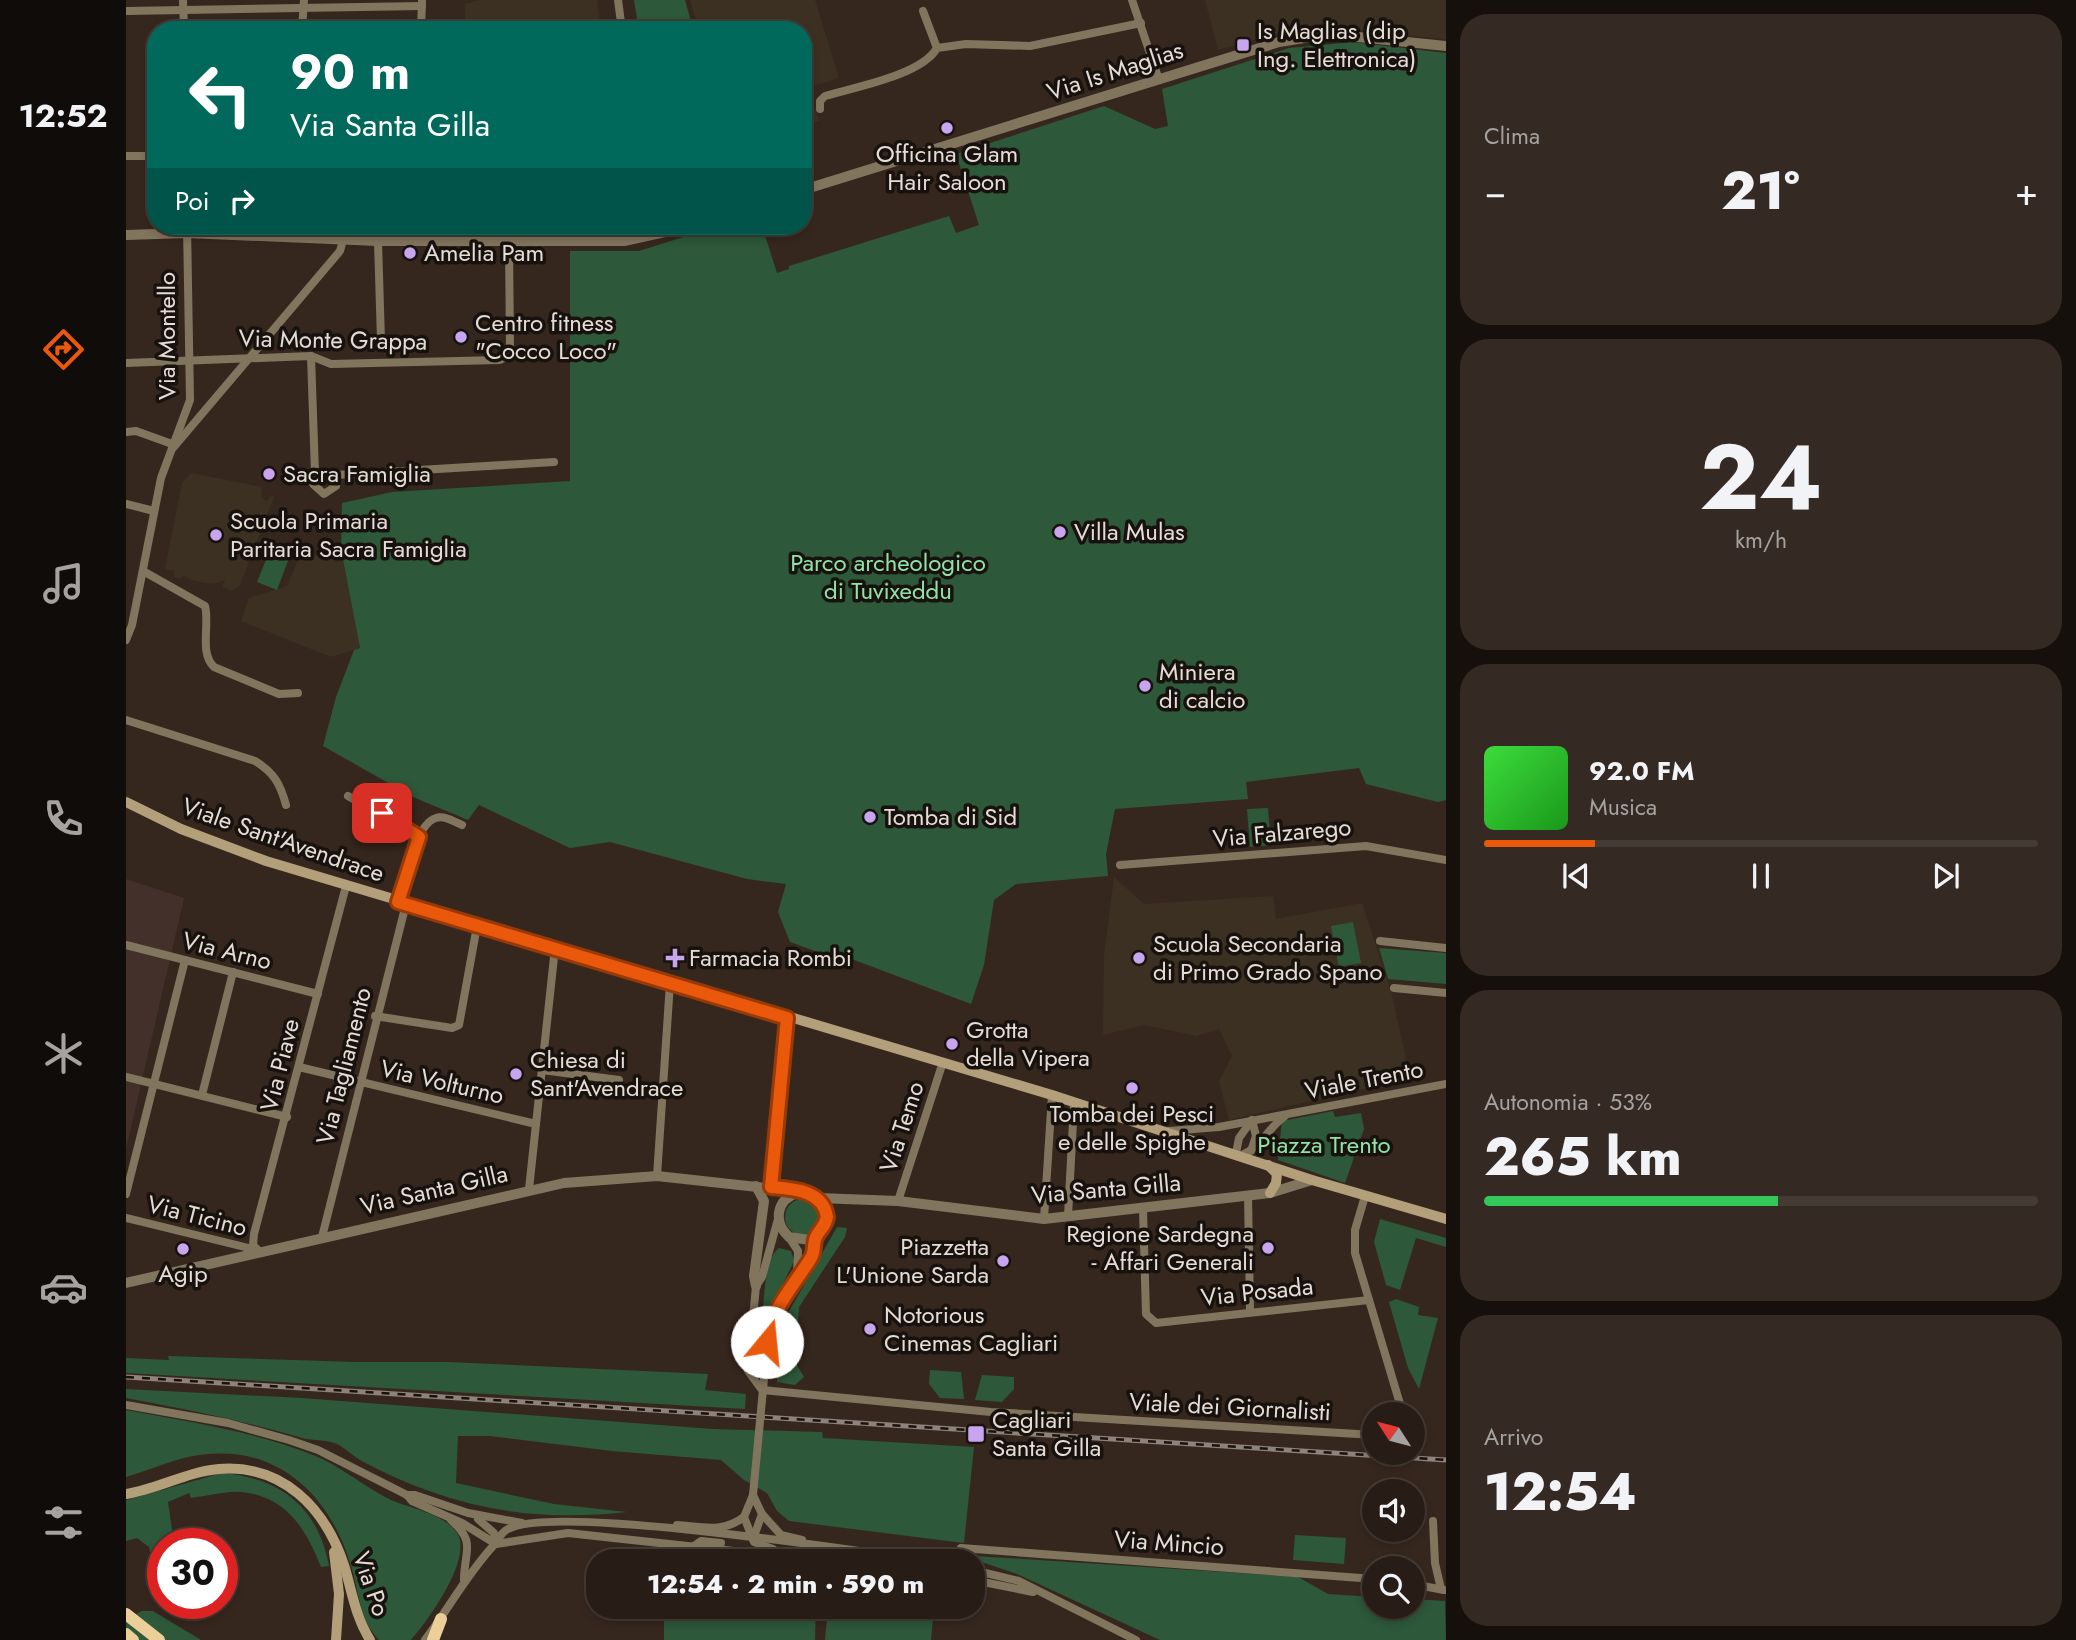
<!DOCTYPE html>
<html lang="it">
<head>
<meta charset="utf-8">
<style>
	:root { --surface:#281d16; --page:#342a23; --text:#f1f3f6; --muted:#a5a2a1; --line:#443b35; --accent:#ea580c }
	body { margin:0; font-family:Jost,sans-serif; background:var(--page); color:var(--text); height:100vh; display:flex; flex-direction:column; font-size:26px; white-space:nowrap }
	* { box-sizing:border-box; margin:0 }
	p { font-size:23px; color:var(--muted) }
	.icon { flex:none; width:38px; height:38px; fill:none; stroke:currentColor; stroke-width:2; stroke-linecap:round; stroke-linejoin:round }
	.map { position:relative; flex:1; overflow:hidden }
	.details { display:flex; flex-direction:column; gap:14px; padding:14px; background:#16100c; width:630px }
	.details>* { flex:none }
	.guide { position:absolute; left:21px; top:21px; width:665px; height:214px; border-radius:28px; box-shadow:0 4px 10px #0003,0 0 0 2px var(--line); background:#00695c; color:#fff; overflow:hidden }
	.needle { width:46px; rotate:306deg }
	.tools { position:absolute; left:1236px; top:1402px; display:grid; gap:14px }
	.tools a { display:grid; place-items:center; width:63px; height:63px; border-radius:50%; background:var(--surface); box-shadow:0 4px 10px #0003,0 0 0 2px var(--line); font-size:35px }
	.speed { position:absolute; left:21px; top:1528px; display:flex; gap:14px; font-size:35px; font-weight:700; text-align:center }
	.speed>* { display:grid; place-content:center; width:91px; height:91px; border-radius:50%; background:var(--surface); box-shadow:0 4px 10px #0003,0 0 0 2px var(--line); line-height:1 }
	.speed .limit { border:10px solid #d22; background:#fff; color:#111 }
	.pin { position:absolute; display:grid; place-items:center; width:60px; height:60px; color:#fff; margin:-30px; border-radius:14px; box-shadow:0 4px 10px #0006 }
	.me { position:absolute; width:77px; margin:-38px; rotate:17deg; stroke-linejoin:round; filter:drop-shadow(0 0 5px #0008) }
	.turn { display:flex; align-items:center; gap:24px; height:147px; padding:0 28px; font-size:32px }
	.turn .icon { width:91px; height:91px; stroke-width:2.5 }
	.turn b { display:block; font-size:49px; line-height:60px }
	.then { display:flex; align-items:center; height:66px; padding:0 28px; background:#0003; gap:14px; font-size:26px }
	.big { font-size:52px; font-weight:800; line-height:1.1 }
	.details .widget { flex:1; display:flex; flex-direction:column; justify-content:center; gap:10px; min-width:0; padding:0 24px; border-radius:28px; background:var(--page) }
	.details .dial { align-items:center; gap:0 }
	.dial b { font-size:91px; line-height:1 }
	.song { display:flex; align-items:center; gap:21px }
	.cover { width:84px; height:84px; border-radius:10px; background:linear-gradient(135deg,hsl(120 70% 55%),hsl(120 70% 35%)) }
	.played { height:7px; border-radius:4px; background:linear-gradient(90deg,var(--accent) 20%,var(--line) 20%) }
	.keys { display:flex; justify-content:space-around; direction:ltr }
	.heat { display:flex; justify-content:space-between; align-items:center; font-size:38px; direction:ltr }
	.charge { height:10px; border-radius:5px; background:linear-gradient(90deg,#34c759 53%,var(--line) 0) }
	.trip { position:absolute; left:460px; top:1549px; width:399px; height:70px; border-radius:28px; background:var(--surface); box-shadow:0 4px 10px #0003,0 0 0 2px var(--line); font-weight:800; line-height:70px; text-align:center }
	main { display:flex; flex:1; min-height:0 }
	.dock { display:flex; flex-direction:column; width:126px; justify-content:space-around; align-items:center; background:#100c09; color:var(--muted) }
	.dock .icon { width:49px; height:49px }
	.dock .selected { color:var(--accent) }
	.dock b { font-size:32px; color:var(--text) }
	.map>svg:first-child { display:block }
	.industrial { fill:#43302a }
	.education { fill:#3b3021 }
	.green { fill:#2d5839 }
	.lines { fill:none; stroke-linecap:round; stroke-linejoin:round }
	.minor { stroke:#82755e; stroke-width:8 }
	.tertiary { stroke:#82755e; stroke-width:10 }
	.secondary { stroke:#b39f79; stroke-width:10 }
	.trunk { stroke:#ecce98; stroke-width:12 }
	.rail-casing { stroke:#8e827a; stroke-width:5 }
	.rail { stroke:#18120e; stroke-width:2.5; stroke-dasharray:8; stroke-linecap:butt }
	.minor-bridge { stroke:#82755e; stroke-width:8 }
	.route-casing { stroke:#983908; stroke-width:18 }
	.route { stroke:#ea580c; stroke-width:12 }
	.poi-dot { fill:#c8a5ef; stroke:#18120e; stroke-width:2.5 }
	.labels { text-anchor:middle; stroke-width:7; stroke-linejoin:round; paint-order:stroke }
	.poi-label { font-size:24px; fill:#e5dcd6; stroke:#18120e; text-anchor:start }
	.street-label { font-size:24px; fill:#e5dcd6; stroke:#18120e }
	.park-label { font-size:24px; fill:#92e2a7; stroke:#18120e }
</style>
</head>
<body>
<main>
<nav class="dock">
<b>12:52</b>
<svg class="icon selected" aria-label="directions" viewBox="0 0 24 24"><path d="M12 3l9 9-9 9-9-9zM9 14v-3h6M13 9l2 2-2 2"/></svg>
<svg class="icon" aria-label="music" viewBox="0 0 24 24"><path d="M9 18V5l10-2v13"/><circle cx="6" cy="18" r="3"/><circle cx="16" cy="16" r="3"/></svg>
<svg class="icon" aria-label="phone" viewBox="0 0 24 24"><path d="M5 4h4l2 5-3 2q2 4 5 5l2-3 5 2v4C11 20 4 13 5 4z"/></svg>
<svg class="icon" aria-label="climate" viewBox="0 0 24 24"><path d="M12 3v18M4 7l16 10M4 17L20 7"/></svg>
<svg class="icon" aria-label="car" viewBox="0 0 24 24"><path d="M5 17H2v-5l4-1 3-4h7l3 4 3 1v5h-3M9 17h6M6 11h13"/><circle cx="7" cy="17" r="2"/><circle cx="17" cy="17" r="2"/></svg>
<svg class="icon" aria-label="filters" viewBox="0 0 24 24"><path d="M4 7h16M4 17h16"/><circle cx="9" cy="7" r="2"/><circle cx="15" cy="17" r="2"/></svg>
</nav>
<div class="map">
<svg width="1320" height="1640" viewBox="0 0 1320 1640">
	<rect width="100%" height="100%" fill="#36271e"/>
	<polygon class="industrial" points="0,879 58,898 0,1149"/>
	<g class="education">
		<polygon points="353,0 471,0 475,30 339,30 339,4"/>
		<polygon points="564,0 689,0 713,78 680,88 694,121 677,126 677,30 573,30"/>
		<polygon points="1079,0 1320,0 1320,39 1177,26 1092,50"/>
		<polygon points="65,473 136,487 135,498 141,501 145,495 148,497 114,585 106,591 96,587 99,580 87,584 69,581 56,575 55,579 48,577 48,571 39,569 56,483"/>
		<polygon points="215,549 234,648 205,657 115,621 123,598 161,586 172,560"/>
		<polygon points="988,877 1018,904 1147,896 1150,919 1236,903 1266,995 1284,1078 1103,1120 1093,1081 1106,1056 1093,1029 1070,1036 1018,1025 977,1035 978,956"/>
	</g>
	<g class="green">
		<polygon points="508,0 559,0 567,29 513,30"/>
		<polygon points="1227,42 1320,53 1320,800 1312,802 1240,784 1233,768 1120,782 1122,799 989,809 980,854 982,876 890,884 868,900 858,965 845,1004 723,958 700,955 664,942 652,912 660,884 621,879 484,842 444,848 353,805 342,820 287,797 197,746 210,697 228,650 234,648 215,549 216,503 266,492 444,481 444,251 513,251 592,226 636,226 651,273 663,269 663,266 823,216 830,233 853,225 830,154 978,106 1029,129 1042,126 1036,89 1163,48"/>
		<polygon points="146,545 165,553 151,590 131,582"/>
		<polygon points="1142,808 1145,845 1124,847 1121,809"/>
		<polygon points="1227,922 1235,963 1213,967 1205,926"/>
		<polygon points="1253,948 1320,953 1320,984 1262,979"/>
		<polygon points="1207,1111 1209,1117 1235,1113 1238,1129 1219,1183 1152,1160 1156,1121"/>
		<circle cx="677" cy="1217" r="18"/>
		<polygon points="1254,1219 1320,1238 1320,1247 1290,1238 1274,1290 1260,1285 1248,1242"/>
		<polygon points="711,1227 721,1228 719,1237 673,1307 669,1362 678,1377 669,1385 651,1382 653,1344 661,1315"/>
		<path d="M653,1248l12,3 3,10 -32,66c2,-20 1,-68 17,-79z"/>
		<polygon points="1270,1299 1293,1307 1292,1315 1312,1318 1293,1389 1282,1368 1263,1302"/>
		<polygon points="42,1356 229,1362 322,1362 582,1374 579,1390 620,1394 619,1409 0,1373 0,1358 43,1360"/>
		<polygon points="804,1370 835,1372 838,1399 814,1398 803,1384"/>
		<polygon points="856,1375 888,1377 888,1389 876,1402 849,1400"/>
		<path d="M0,1389l176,9 411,31 109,3 1,6 151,9 -10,96 -175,-22 -12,-10 -10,-18 -23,-13 -23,-20 -109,-9 -122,-15h-32l-2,47 98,21 73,8c-98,11 -180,-5 -267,-52 -7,-4 -14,-11 -21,-15 -12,-6 -25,-4 -37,-7 -58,-17 -116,-29 -176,-40z"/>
		<path d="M0,1410c63,12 127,21 187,45 28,11 51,32 78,45 21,9 59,15 68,37 10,27 -31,83 -48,103h-32c-20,-21 -20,-48 -28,-74 -19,-66 -69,-119 -143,-112 -29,2 -54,15 -82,23z"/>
		<path d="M96,1473c59,5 96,34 107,93l-8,1c-15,-38 -35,-71 -80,-75 -15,-1 -34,4 -50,6l-2,-5 -21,9 6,41 -11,1v53c-20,-14 -9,-30 -14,-50l-12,-9 -11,3v-41z"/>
		<polygon points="1169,1535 1220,1538 1218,1564 1167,1560"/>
		<polygon points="835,1555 1172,1577 1202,1594 1248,1597 1248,1606 1286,1606 1286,1599 1319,1601 1320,1640 1034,1640 891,1574"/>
		<polygon points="702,1606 808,1607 805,1640 699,1640"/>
		<polygon points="538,1607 690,1607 689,1640 538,1640"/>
		<polygon points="16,1611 27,1611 75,1640 0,1640 0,1619"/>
	</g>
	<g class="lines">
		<g class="minor">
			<polyline points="57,0 58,30"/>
			<polyline points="492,0 496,30"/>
			<polyline points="1006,0 1033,80"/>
			<polyline points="0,11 296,6"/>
			<polyline points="797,11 811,48"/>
			<polyline points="176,30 178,0"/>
			<polyline points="295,30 296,0"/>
			<path d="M694,109v-8l5,-5c30,-9 97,-21 112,-48l29,-4 64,2 111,-23"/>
			<polyline points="0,156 30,156"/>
			<polyline points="406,226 406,241"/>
			<polyline points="252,241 255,341"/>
			<polyline points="185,356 189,473 210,475 428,462"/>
			<polyline points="0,363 185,356 205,364 374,360 382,356 384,349 383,242"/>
			<polyline points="0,432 10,431 46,444"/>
			<polyline points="47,448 214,251 217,240"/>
			<polyline points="189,473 187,484 198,494 210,486 210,475"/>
			<polyline points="0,504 28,511"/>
			<path d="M17,571l62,35c5,18 -6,47 9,61l65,27 19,-1"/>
			<polyline points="0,640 6,625 35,478 64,400 61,226"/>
			<path d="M0,720l129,41c19,12 25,22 31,44"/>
			<polyline points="222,796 293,837"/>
			<polyline points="994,865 1240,846 1320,860"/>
			<path d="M272,902c6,-20 17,-78 38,-84 8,-3 19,4 26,7"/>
			<polyline points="1254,941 1320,948"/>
			<polyline points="0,945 192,994"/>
			<polyline points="1268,988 1320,993"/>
			<polyline points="249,1016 326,1028 333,1025 351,926"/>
			<polyline points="173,1067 410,1124"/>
			<polyline points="416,1070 493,1080"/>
			<polyline points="0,1077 161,1117"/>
			<polyline points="76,1095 107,972"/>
			<polyline points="1043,1131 1093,1127 1320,1084"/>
			<polyline points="1125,1151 1130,1136 1126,1120"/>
			<polyline points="1110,1153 1113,1138 1126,1120"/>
			<path d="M1116,1155c20,-9 26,-27 43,-39"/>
			<polyline points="531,1176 544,983"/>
			<polyline points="645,1187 661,1018"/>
			<polyline points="403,1189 429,948"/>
			<polyline points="0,1194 59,960"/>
			<polyline points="1122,1195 1124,1311"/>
			<polyline points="1239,1196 1229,1230 1229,1253 1277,1414"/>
			<polyline points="772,1201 816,1065"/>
			<polyline points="1017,1209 1020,1314 1030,1323 1243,1300"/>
			<polyline points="942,1216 948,1103"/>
			<polyline points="0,1218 131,1250"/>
			<polyline points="652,1219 636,1277 630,1286 622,1371 636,1390 865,1412 1248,1435"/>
			<polyline points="918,1219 926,1095"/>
			<polyline points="196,1237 280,904"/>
			<polyline points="663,1237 672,1251 671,1273"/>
			<polyline points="133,1251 127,1245 128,1234 220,886"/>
			<polyline points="670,1276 686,1256 690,1237"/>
			<polyline points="0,1405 102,1423 163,1440 192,1450 281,1495 286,1501 336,1523 370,1544 442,1533 699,1561"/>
			<polyline points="281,1495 289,1495 342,1513 396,1523"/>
			<polyline points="627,1495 618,1517 628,1542 647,1549"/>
			<polyline points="636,1514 655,1535 676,1540"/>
			<polyline points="352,1519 368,1533 370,1544"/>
			<path d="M325,1520c26,23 13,31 13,60"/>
			<polyline points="1307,1521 1309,1563 1315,1589"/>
			<path d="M551,1525c26,2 46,8 67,-8"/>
			<polyline points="627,1539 636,1514 627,1495"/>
			<polyline points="568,1546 575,1541 595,1543"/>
			<polyline points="835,1548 1248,1579"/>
			<polyline points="847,1570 893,1581 1010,1640"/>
			<polyline points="847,1580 907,1592"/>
			<polyline points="1286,1584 1318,1590"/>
			<path d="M299,1640c24,-32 42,-66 69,-95 5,-5 6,-12 14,-16 44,-25 352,22 419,32"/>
		</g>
		<g class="tertiary">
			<polyline points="677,190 1153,42 1203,34 1320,46"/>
			<polyline points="0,235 61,233 252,241 498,241 566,226"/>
			<polyline points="630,1186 638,1201 628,1276 630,1286"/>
			<path d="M692,1198l9,19 -5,14 -12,9 -21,-3c-16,-15 -13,-37 8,-44l21,5 80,3 146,18 226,-26 42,-13"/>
			<polyline points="0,1283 438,1183 531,1176 677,1192"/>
		</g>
		<g class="secondary">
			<polyline points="0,802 55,829 140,861 926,1095 1186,1180 1320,1219"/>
			<polyline points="1142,1165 1151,1174 1150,1183 1144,1193"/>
			<path d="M0,1494c32,-5 60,-22 93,-25 64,-5 106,39 125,96 8,26 11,51 26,75"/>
			<polyline points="208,1552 213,1594 210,1640"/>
		</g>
		<g class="trunk">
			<polyline points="0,1614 33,1640"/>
			<polyline points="0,1634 7,1640"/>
			<polyline points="307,1640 315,1619"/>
		</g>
		<defs>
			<polyline id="rail" points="0,1377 1320,1460"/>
		</defs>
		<use href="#rail" class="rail-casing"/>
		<use href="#rail" class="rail"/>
		<polyline class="minor-bridge" points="627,1495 643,1326 670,1276"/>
	</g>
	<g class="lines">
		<defs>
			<path id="route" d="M256,813l37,24 -21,65 389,116 -16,169c22,2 52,3 56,30 -2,10 -7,12 -11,20 -3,6 -1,15 -5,21 -18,29 -39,49 -44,84"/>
		</defs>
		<use href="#route" class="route-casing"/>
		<use href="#route" class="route"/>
	</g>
	<g class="poi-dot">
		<rect x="1110" y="38" width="14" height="14" rx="3.5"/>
		<circle cx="821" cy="128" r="7"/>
		<circle cx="284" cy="253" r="7"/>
		<circle cx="335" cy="337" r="7"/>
		<circle cx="143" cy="474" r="7"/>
		<circle cx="934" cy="532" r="7"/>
		<circle cx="90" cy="535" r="7"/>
		<circle cx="1019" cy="686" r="7"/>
		<circle cx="744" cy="817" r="7"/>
		<path d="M545.5 947.5h7v7h7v7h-7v7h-7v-7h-7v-7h7z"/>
		<circle cx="1013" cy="958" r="7"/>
		<circle cx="826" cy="1044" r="7"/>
		<circle cx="390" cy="1074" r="7"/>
		<circle cx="1006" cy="1088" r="7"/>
		<circle cx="1142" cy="1248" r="7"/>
		<circle cx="57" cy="1249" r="7"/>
		<circle cx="877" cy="1261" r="7"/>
		<circle cx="744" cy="1329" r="7"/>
		<rect x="841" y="1425" width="18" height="18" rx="3.5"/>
	</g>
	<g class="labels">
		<g class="poi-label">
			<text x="1131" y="39">Is Maglias (dip<tspan x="1131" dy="28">Ing. Elettronica)</tspan></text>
			<text x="821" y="162" text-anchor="middle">Officina Glam<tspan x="821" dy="28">Hair Saloon</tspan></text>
			<text x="298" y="261">Amelia Pam</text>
			<text x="349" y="331">Centro fitness<tspan x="349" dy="28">"Cocco Loco"</tspan></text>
			<text x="157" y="482">Sacra Famiglia</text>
			<text x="104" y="529">Scuola Primaria<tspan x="104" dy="28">Paritaria Sacra Famiglia</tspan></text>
			<text x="948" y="540">Villa Mulas</text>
			<text x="1033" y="680">Miniera<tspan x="1033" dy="28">di calcio</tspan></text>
			<text x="758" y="825">Tomba di Sid</text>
			<text x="1027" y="952">Scuola Secondaria<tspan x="1027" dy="28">di Primo Grado Spano</tspan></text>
			<text x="563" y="966">Farmacia Rombi</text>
			<text x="840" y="1038">Grotta<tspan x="840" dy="28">della Vipera</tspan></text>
			<text x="404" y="1068">Chiesa di<tspan x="404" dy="28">Sant'Avendrace</tspan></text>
			<text x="1006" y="1122" text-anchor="middle">Tomba dei Pesci<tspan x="1006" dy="28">e delle Spighe</tspan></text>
			<text x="1128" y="1242" text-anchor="end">Regione Sardegna<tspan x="1128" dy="28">- Affari Generali</tspan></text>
			<text x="863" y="1255" text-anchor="end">Piazzetta<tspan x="863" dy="28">L'Unione Sarda</tspan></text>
			<text x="57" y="1282" text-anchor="middle">Agip</text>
			<text x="758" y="1323">Notorious<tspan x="758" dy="28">Cinemas Cagliari</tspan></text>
			<text x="866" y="1428">Cagliari<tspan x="866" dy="28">Santa Gilla</tspan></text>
		</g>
		<g class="street-label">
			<text transform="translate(989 71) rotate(-18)" y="8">Via Is Maglias</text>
			<text transform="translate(41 336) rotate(-90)" y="8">Via Montello</text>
			<text transform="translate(207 340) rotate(1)" y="8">Via Monte Grappa</text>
			<text transform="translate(1156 833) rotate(-5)" y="8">Via Falzarego</text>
			<text transform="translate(157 840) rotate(19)" y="8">Viale Sant'Avendrace</text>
			<text transform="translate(101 951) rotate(14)" y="8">Via Arno</text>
			<text transform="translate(154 1065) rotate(-76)" y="8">Via Piave</text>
			<text transform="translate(218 1066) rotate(-76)" y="8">Via Tagliamento</text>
			<text transform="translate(1238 1080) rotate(-11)" y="8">Viale Trento</text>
			<text transform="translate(316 1082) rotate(13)" y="8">Via Volturno</text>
			<text transform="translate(776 1127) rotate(-72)" y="8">Via Temo</text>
			<text transform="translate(980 1189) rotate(-5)" y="8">Via Santa Gilla</text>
			<text transform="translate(308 1190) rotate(-13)" y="8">Via Santa Gilla</text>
			<text transform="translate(71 1216) rotate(14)" y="8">Via Ticino</text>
			<text transform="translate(1131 1292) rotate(-6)" y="8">Via Posada</text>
			<text transform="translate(1104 1407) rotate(3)" y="8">Viale dei Giornalisti</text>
			<text transform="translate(1043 1543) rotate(4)" y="8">Via Mincio</text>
			<text transform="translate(245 1584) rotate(71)" y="8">Via Po</text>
		</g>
		<g class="park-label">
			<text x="762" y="571">Parco archeologico<tspan x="762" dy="28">di Tuvixeddu</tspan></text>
			<text x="1198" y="1153">Piazza Trento</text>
		</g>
	</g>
</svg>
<div class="tools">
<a><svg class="needle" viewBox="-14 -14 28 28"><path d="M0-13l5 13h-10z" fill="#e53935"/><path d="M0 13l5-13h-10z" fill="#a5a2a1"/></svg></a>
<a><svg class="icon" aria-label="sound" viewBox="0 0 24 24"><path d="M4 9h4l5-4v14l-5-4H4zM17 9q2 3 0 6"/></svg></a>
<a><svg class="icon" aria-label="search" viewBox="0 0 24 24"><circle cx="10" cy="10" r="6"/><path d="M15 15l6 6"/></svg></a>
</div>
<div class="speed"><div class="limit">30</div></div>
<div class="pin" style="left:256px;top:813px;background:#d93025"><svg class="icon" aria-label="arrive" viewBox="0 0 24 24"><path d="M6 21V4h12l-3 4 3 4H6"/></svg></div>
<svg class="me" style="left:641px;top:1342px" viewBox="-20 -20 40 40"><circle r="19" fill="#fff"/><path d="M0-13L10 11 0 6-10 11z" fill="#ea580c"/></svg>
<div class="trip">12:54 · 2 min · 590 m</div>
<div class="guide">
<div class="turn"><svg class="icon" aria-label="left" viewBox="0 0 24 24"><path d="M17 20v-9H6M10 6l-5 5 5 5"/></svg><div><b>90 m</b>Via Santa Gilla</div></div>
<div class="then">Poi<svg class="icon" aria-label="right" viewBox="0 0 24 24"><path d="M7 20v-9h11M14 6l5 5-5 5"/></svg></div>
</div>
</div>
<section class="details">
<div class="widget"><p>Clima</p>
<div class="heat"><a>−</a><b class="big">21°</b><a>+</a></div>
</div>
<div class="widget dial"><b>24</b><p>km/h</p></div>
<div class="widget">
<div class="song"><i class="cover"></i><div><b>92.0 FM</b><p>Musica</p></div></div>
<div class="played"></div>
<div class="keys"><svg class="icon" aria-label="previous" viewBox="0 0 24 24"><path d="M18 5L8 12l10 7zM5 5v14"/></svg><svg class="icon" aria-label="pause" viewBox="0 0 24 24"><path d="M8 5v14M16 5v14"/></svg><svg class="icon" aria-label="next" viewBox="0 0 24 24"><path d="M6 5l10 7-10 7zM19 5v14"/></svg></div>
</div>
<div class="widget"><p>Autonomia · 53%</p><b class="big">265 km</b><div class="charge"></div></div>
<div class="widget"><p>Arrivo</p><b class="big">12:54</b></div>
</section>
</main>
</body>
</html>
